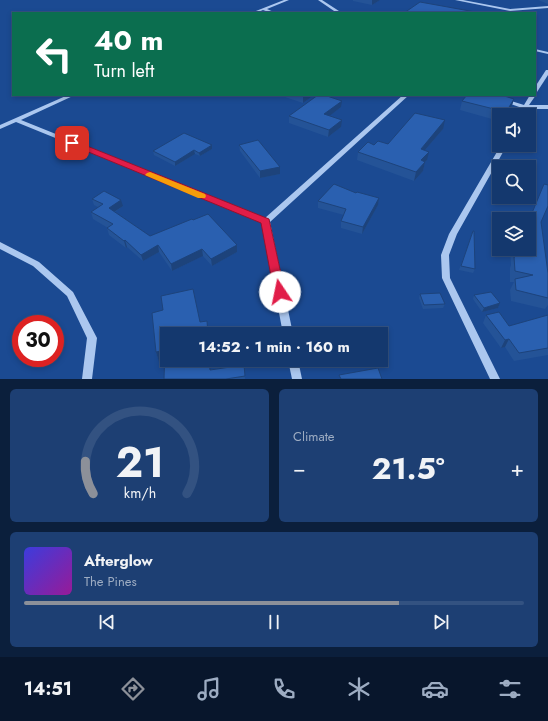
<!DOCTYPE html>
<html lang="en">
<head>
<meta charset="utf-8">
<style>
	:root { --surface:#14386e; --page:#1d3f73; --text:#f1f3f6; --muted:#9dacc2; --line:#335281; --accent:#8c9099 }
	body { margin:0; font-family:Jost,sans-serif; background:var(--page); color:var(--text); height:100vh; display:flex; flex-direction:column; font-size:15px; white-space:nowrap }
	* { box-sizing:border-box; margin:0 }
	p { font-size:13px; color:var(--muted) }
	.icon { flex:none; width:22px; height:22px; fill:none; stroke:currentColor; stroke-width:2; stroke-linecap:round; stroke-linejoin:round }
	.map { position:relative; height:379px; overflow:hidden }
	.details { display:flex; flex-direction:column; gap:10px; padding:10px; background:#0b1f3c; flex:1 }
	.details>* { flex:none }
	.top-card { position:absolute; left:12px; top:12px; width:524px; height:84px; border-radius:0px; box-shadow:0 2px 6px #0003,0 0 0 1px var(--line); background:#0b6e4f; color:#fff; overflow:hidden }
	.controls { position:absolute; left:492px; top:108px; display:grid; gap:8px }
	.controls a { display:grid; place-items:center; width:44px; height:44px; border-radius:0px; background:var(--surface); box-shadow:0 2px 6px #0003,0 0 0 1px var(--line); font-size:20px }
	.speed { position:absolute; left:12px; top:315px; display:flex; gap:8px; font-size:20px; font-weight:700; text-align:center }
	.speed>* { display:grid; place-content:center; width:52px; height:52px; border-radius:50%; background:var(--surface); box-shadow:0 2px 6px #0003,0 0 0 1px var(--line); line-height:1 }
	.speed .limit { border:6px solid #d22; background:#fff; color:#111 }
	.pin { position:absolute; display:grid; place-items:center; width:34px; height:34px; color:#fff; margin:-17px; border-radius:8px; box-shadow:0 2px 6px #0006 }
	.me { position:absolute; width:44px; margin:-22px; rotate:349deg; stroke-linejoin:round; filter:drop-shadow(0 0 3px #0008) }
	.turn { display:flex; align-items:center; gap:14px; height:84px; padding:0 16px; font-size:18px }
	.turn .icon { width:52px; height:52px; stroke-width:2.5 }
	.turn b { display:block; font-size:28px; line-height:34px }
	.big { font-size:30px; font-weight:700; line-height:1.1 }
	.details .card { flex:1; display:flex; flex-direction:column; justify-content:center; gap:6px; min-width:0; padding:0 14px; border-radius:6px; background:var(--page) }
	.details .dial { align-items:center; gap:0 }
	.dial svg { height:104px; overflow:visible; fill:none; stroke:var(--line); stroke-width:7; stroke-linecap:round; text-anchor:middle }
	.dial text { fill:var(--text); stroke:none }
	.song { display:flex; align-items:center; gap:12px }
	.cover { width:48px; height:48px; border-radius:6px; background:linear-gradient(135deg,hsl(240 70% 55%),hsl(300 70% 35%)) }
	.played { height:4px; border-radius:2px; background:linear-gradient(90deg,var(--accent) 75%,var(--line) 75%) }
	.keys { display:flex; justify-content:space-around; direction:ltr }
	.heat { display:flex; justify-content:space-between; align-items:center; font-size:22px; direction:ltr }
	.details .tiles { flex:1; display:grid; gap:10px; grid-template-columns:1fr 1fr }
	.card:last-child { grid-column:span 2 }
	.trip { position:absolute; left:160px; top:327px; width:228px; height:40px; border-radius:0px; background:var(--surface); box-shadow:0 2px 6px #0003,0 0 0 1px var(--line); font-weight:700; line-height:40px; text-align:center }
	.tab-bar { display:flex; height:64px; justify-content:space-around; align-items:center; background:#08162c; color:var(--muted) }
	.tab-bar .icon { width:28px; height:28px }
	.tab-bar .selected { color:var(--accent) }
	.tab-bar b { font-size:18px; color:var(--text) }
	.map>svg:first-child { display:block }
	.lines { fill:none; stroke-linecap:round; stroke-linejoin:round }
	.minor { fill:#abc7ef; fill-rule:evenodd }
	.wall { fill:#245397 }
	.shaded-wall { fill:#1d437b }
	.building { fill:#2a60b0; stroke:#1d437b }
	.route { fill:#e11d48; stroke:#92132f }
	.slow { fill:#f59e0b }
</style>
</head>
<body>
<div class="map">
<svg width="548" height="379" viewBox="0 0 548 379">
	<rect width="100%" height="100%" fill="#1b4a92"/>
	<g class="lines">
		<g class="minor">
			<polygon points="284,0 289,0 267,9 276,13 271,13 263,10 256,13 251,13"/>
			<polygon points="318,0 322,0 342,13 337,13"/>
			<polygon points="455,0 463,0 510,9 548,6 548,8 510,11"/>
			<polygon points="535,49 548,52 548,54 535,51"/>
			<polygon points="546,70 548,70 548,75 537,92 535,93 535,87"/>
			<polygon points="535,94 536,95 529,105 548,105 548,109 528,109 524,115 518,115 522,108 502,101 505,99 524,105 530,95 535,95"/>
			<polygon points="68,95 75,95 21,120 265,218 403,95 409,95 270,222 293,334 283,334 262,222 16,122 0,129 0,125"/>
			<polygon points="501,145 507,145 457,234 449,255 450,278 500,379 490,379 442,278 441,255 449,234"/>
			<polygon points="0,242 39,262 73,292 97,338 92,379 82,379 87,338 67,296 33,266 0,249"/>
			<polygon points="288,360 298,360 302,379 292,379"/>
		</g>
	</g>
	<g class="wall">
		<polygon points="353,0 380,0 372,5 353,1"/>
		<polygon points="538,0 548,0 548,4"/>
		<polygon points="285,95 314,95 303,103 285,97"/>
		<polygon points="514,99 511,108 507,115 499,115 499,121 460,110 462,101"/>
		<polygon points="341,107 329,116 341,127 328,137 289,123 289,116"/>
		<polygon points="443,129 425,150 427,160 425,162 423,171 414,181 357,160 358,152 374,145 388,144"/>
		<polygon points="212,145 212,149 200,156 195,154 175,166 154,155 153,151"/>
		<polygon points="239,145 280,174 260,178 240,151"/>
		<polygon points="356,193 379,198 378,205 362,234 341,228 341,221 344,215 318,208 318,201"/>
		<polygon points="92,199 123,206 115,212 150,236 193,220 237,245 237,252 212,266 203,256 172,271 159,252 143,261 127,247 126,248 109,235 107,228 108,228 93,219 91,212 98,207 94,205"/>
		<polygon points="529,213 541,222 548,273 548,305 545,309 511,301 510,290 514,282 510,282 510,268 511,265 510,249 529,249 529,219 526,219"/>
		<polygon points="473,231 475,269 473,273 459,270"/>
		<polygon points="420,294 445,304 443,308 423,309 419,298"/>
		<polygon points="474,295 500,303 498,308 482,312 473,299"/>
		<polygon points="486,315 509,326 548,315 548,355 514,361 505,347 501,348 483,323"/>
		<polygon points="200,322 208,331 211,369 244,365 245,379 164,379 164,361 159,362 156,352"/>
	</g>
	<g class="shaded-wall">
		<polygon points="372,0 380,0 372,5"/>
		<polygon points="305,95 314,95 303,103 303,96"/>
		<polygon points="514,99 511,108 507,115 505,115 506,112"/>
		<polygon points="342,101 341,107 323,121 324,114"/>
		<polygon points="342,120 341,127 328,137 329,130"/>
		<polygon points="445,120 443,129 419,157 421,149"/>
		<polygon points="212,145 212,149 200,156 199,153"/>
		<polygon points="194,150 195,154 175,166 175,162"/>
		<polygon points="429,152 427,160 425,162 423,171 414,181 416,172 421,160"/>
		<polygon points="280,167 280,174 260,178 260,171"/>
		<polygon points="379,198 378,205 362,234 363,227"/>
		<polygon points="121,200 123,206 111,214 109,208"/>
		<polygon points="125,240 127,247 126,248 124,241"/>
		<polygon points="158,245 159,252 143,261 141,255"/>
		<polygon points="237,245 237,252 212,266 211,259"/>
		<polygon points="202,249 203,256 172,271 171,264"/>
		<polygon points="500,303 498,308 482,312 484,308"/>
		<polygon points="509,339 505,347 501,348 505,340"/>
		<polygon points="165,350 167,360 159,362 156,352"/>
		<polygon points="209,360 210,360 211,379 210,370"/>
	</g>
	<g class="building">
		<polygon points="420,2 481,13 404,13"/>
		<polygon points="318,95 324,95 342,101 324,114 342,120 329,130 289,116"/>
		<polygon points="467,95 501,95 514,99 506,112 462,101"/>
		<polygon points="415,113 445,120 421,149 429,152 421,160 425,162 416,172 358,152 368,142 374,145 378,141 388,144"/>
		<polygon points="184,133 212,145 199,153 194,150 175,162 153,151"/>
		<polygon points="258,140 280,167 260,171 239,145"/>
		<polygon points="334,184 356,193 357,192 379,198 363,227 341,221 346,209 318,201"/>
		<polygon points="544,184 548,185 548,206 541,222 548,273 548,298 516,290 515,279 533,275 515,271 514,257 515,257 515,249 529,249 529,225 530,226 529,213 532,213"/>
		<polygon points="104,191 121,200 109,208 150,236 192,219 193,220 208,214 237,245 211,259 202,249 171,264 158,245 141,255 125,240 124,241 107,228 113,224 91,212 103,204 92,199"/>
		<polygon points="473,231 474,231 475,269 461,266"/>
		<polygon points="193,289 200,322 207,321 208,334 167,334 167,360 209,360 210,370 244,365 245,376 226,379 164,379 165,350 156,352 152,313 163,310 161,296"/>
		<polygon points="491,292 500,303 484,308 474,295"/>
		<polygon points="440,293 445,304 424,305 420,294"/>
		<polygon points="499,312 509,326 548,315 548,348 519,353 509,339 505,340 486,315"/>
		<polygon points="378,368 382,379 341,379 339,375"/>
	</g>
	<polygon class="route" points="72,140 269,219 285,292 284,295 280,296 276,295 274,292 261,223 69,144 68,143"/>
	<polygon class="slow" points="150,172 205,194 206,196 205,198 198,198 147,176 145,175 147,173"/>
</svg>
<div class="controls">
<a><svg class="icon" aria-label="sound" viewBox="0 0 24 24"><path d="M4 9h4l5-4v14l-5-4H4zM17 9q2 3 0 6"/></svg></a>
<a><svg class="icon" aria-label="search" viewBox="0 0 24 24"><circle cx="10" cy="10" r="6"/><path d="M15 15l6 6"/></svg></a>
<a><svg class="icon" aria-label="layers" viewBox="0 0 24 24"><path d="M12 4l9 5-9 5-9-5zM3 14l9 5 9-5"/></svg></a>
</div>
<div class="speed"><div class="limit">30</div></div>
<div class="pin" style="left:72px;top:143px;background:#d93025"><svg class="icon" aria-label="arrive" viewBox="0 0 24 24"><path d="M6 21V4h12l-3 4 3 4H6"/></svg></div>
<svg class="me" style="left:280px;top:292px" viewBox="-20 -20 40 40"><circle r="19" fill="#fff"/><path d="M0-13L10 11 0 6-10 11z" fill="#e11d48"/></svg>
<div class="trip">14:52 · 1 min · 160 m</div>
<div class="top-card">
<div class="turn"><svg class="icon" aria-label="left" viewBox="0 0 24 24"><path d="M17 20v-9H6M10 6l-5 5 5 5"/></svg><div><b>40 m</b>Turn left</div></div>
</div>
</div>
<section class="details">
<div class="tiles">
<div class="card dial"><svg viewBox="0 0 100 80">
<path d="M14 69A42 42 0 1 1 86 69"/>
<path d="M14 69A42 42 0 0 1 8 44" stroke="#8c9099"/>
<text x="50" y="56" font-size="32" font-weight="700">21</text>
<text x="50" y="72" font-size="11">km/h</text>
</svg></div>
<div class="card"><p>Climate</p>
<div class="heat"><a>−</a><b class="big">21.5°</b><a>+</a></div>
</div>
<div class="card">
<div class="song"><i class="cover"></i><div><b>Afterglow</b><p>The Pines</p></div></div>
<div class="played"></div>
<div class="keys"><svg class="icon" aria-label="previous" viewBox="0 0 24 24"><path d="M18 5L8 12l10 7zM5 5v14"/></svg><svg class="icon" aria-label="pause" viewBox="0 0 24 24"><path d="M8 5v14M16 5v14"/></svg><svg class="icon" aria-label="next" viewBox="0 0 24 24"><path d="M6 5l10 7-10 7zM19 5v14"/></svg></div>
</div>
</div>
</section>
<nav class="tab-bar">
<b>14:51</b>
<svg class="icon selected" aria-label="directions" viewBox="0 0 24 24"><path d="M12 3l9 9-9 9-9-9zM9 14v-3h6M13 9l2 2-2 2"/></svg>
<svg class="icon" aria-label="music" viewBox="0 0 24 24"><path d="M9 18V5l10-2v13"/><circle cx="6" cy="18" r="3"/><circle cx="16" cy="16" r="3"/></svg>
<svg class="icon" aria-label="phone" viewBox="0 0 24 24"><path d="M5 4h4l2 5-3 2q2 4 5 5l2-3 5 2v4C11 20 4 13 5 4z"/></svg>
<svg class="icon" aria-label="climate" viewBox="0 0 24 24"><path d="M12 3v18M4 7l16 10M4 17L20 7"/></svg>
<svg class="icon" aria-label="car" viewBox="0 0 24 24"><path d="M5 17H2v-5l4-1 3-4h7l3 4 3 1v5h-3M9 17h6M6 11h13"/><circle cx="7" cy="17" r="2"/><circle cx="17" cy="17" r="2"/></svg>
<svg class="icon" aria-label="filters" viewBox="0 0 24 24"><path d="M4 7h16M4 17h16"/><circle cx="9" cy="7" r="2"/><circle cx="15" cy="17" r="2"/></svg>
</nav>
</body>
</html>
